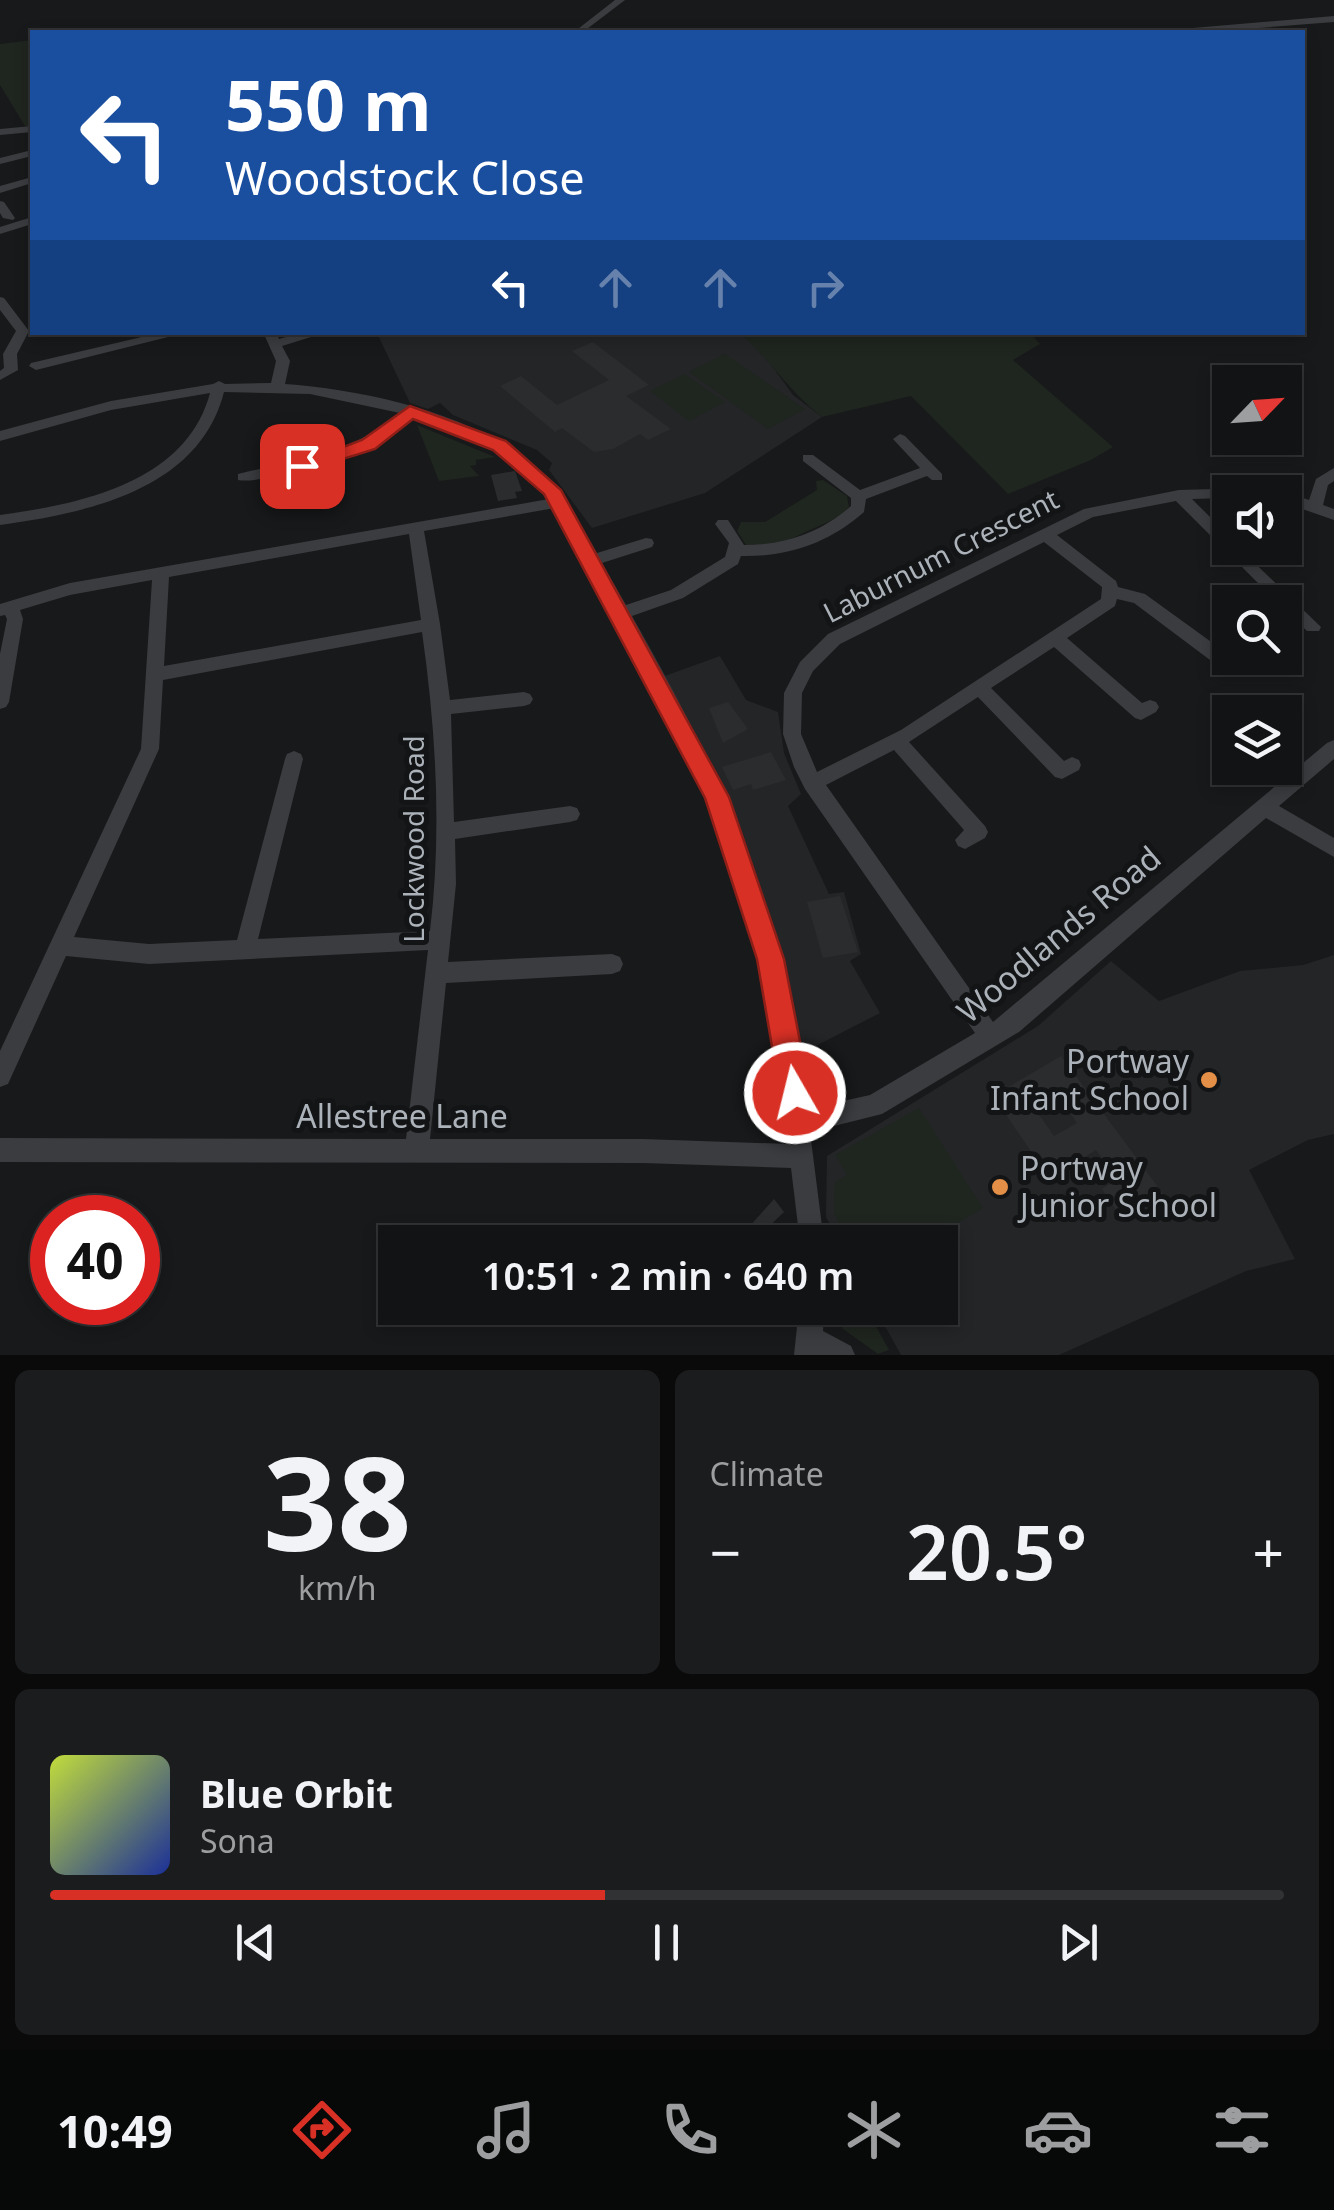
<!DOCTYPE html>
<html lang="en">
<head>
<meta charset="utf-8">
<style>
	:root { --surface:#121314; --page:#1b1c1d; --text:#f1f3f6; --muted:#9c9ea0; --line:#313234; --accent:#d93025 }
	body { margin:0; font-family:"Noto Sans",sans-serif; background:var(--page); color:var(--text); height:100vh; display:flex; flex-direction:column; font-size:38px; white-space:nowrap }
	* { box-sizing:border-box; margin:0 }
	p { font-size:32px; color:var(--muted) }
	.icon { flex:none; width:55px; height:55px; fill:none; stroke:currentColor; stroke-width:2; stroke-linecap:round; stroke-linejoin:round }
	.map { position:relative; height:1355px; overflow:hidden }
	.drawer { display:flex; flex-direction:column; gap:15px; padding:15px; background:#0a0a0b; flex:1 }
	.drawer>* { flex:none }
	.guide { position:absolute; left:30px; top:30px; width:1275px; height:305px; border-radius:0px; box-shadow:0 5px 15px #0003,0 0 0 2px var(--line); background:#1a4fa0; color:#fff; overflow:hidden }
	.needle { width:65px; rotate:65deg }
	.buttons { position:absolute; left:1212px; top:365px; display:grid; gap:20px }
	.buttons a { display:grid; place-items:center; width:90px; height:90px; border-radius:0px; background:var(--surface); box-shadow:0 5px 15px #0003,0 0 0 2px var(--line); font-size:50px }
	.speed { position:absolute; left:30px; top:1195px; display:flex; gap:20px; font-size:50px; font-weight:700; text-align:center }
	.speed>* { display:grid; place-content:center; width:130px; height:130px; border-radius:50%; background:var(--surface); box-shadow:0 5px 15px #0003,0 0 0 2px var(--line); line-height:1 }
	.speed .limit { border:15px solid #d22; background:#fff; color:#111 }
	.pin { position:absolute; display:grid; place-items:center; width:85px; height:85px; color:#fff; margin:-42px; border-radius:20px; box-shadow:0 5px 15px #0006 }
	.me { position:absolute; width:110px; margin:-55px; rotate:352deg; stroke-linejoin:round; filter:drop-shadow(0 0 8px #0008) }
	.turn { display:flex; align-items:center; gap:35px; height:210px; padding:0 30px; font-size:45px }
	.turn .icon { width:130px; height:130px; stroke-width:2.5 }
	.turn b { display:block; font-size:70px; line-height:85px }
	.lanes { display:flex; align-items:center; height:95px; padding:0 30px; background:#0003; justify-content:center; gap:50px; direction:ltr }
	.lanes .off { opacity:.35 }
	.big { font-size:75px; font-weight:600; line-height:1.1 }
	.drawer .tile { flex:1; display:flex; flex-direction:column; justify-content:center; gap:15px; min-width:0; padding:0 35px; border-radius:15px; background:var(--page) }
	.drawer .dial { align-items:center; gap:0 }
	.dial b { font-size:130px; line-height:1 }
	.song { display:flex; align-items:center; gap:30px }
	.cover { width:120px; height:120px; border-radius:15px; background:linear-gradient(135deg,hsl(70 70% 55%),hsl(230 70% 35%)) }
	.played { height:10px; border-radius:5px; background:linear-gradient(90deg,var(--accent) 45%,var(--line) 45%) }
	.keys { display:flex; justify-content:space-around; direction:ltr }
	.heat { display:flex; justify-content:space-between; align-items:center; font-size:55px; direction:ltr }
	.drawer .tiles { flex:1; display:grid; gap:15px; grid-template-columns:1fr 1fr }
	.tile:last-child { grid-column:span 2 }
	.trip { position:absolute; left:378px; top:1225px; width:580px; height:100px; border-radius:0px; background:var(--surface); box-shadow:0 5px 15px #0003,0 0 0 2px var(--line); font-weight:600; line-height:100px; text-align:center }
	.tab-bar { display:flex; height:160px; justify-content:space-around; align-items:center; background:#070808; color:var(--muted) }
	.tab-bar .icon { width:70px; height:70px }
	.tab-bar .on { color:var(--accent) }
	.tab-bar b { font-size:45px; color:var(--text) }
	.map>svg:first-child { display:block }
	.built { fill:#242527 }
	.green { fill:#1f251f }
	.building { fill:#2b2c2e; fill-rule:evenodd }
	.lines { fill:none; stroke-linecap:round; stroke-linejoin:round }
	.minor { fill:#3a3c3f; fill-rule:evenodd }
	.route { fill:#d93025; stroke:#8d1f18; stroke-width:2.5 }
	.poi-dot { fill:#e48f47; stroke:#131415; stroke-width:4 }
	.labels { text-anchor:middle; stroke-width:10; stroke-linejoin:round; paint-order:stroke }
	.street-label { font-size:28px; fill:#acb2b9; stroke:#131415 }
	.near-street-label { font-size:32px; fill:#acb2b9; stroke:#131415 }
	.near-poi-label { font-size:32px; fill:#acb2b9; stroke:#131415; text-anchor:end }
</style>
</head>
<body>
<div class="map">
<svg width="1334" height="1355" viewBox="0 0 1334 1355">
	<rect width="100%" height="100%" fill="#18191a"/>
	<g class="built">
		<polygon points="377,333 739,333 759,348 793,395 822,417 705,493 592,528 549,470 552,463 537,450 453,415 440,403 428,409 410,403"/>
		<polygon points="720,656 746,700 778,712 784,753 801,794 788,806 829,894 844,892 861,954 850,961 880,1013 798,1055 752,870 715,772 662,677"/>
		<polygon points="1334,955 1334,1134 1308,1140 1249,1170 1295,1259 1246,1271 1059,1355 901,1355 875,1308 940,1308 940,1242 839,1242 826,1217 827,1156 1038,1026 1111,961 1159,1001 1240,971 1303,965"/>
	</g>
	<g class="green">
		<polygon points="32,40 32,127 25,126 0,85 0,44"/>
		<path d="M739,333h291l10,11 -27,16 100,87 -22,13 -83,34 -97,-98 -89,21c-33,-25 -52,-58 -83,-84z"/>
		<polygon points="725,354 805,409 768,429 689,372"/>
		<polygon points="685,374 725,402 689,421 650,391"/>
		<polygon points="417,425 495,457 476,460 476,465 470,466 479,476 439,481"/>
		<polygon points="823,480 847,496 849,507 843,515 773,547 746,545 737,531 741,522 765,522 817,490 816,481"/>
		<polygon points="919,1108 983,1208 925,1242 849,1242 834,1213 835,1182 847,1175 835,1155"/>
		<polygon points="832,1308 866,1308 889,1350 878,1354 843,1329"/>
	</g>
	<g class="building">
		<polygon points="593,342 649,385 626,396 671,429 648,440 640,434 613,449 594,452 562,428 555,432 500,386 521,376 557,405 609,380 572,351"/>
		<polygon points="515,471 522,491 515,492 517,498 498,501 491,475"/>
		<polygon points="728,702 748,729 723,743 709,708"/>
		<polygon points="771,752 786,780 753,790 751,784 733,790 722,767"/>
		<polygon points="840,896 858,952 823,958 807,902"/>
		<path d="M1061,1056l103,139 -40,26 -22,-32 15,-10 -21,-29 -46,29 -57,-83zM1058,1096l19,27 -23,13 -19,-27z"/>
		<polygon points="774,1199 784,1212 756,1239 748,1228"/>
	</g>
	<g class="lines">
		<g class="minor">
			<polygon points="615,0 625,0 583,32 574,32"/>
			<polygon points="1334,16 1334,22 1207,32 1176,32 1181,29"/>
			<polygon points="32,126 32,132 0,135 0,129"/>
			<polygon points="32,150 32,156 0,164 0,158"/>
			<polygon points="32,177 32,183 0,193 0,186"/>
			<polygon points="0,201 4,202 15,218 13,220 3,218 0,213"/>
			<polygon points="32,217 32,224 0,234 0,227"/>
			<polygon points="0,297 4,298 29,331 17,354 18,370 0,380 0,371 4,368 3,354 16,331 0,310"/>
			<polygon points="163,332 188,332 36,370 29,366 31,363"/>
			<path d="M263,332h13l3,7 25,-7h23l-45,14 8,15 -5,23c82,6 194,30 256,88 25,23 39,52 56,81l49,-15 6,1 2,4 -2,4 -50,16 24,42 45,-15 54,-33 4,-14 -14,-19 3,-4h10l16,25c41,0 76,-12 107,-39v-8l-48,-37v-6h10l47,35 60,-22 -27,-29 7,-5 5,2 37,38v6h-10l-5,-4 -61,23 -2,13c-35,31 -76,45 -123,44l-3,8 -55,34 -51,18c51,91 101,184 132,284 22,68 33,139 43,209l63,-14 105,-62 -170,-244 -11,-22 -11,-33 1,-41 16,-31 28,-28 256,-125 95,-19 70,-2 2,4h-21v6l-38,1 38,38v11h9l82,79 -2,4h-12l-22,-21v-8h-8l-101,-101 -83,16 -36,18 59,46 2,6 27,7 76,55 9,-4v13h5l-15,7 -6,-2 -80,-60 -17,-4 -2,7 -48,32 75,65 8,-3 6,2 3,5 -3,5 -15,8 -6,-2 -81,-71 -63,41 73,73 8,-4 7,3 2,5 -2,5 -17,9 -7,-2 -77,-80 -69,45 76,84 3,6 -3,6 -20,11 -7,-3 -3,-6 9,-10 -70,-80 -68,35 167,237 334,-279 7,-3v19l-55,47 55,32v19l-68,-39 -247,214 -137,82 -72,18 14,110h-24l-9,-74 -148,-5 -643,-1v-24l406,1 22,-189 -279,14 -83,-8 -58,128 -8,3v-36l141,-302 11,-169 -82,15 -50,15 3,9 -14,83 -3,5 -6,2v-55l7,-35 -2,-4 -5,1v-12l70,-21 479,-84c-35,-43 -84,-67 -136,-82 -39,34 -86,49 -136,59 -13,2 -27,6 -39,4v-6c58,-14 114,-20 162,-61l-90,-19 -86,-2c-25,98 -137,121 -224,133v-10c80,-11 186,-32 210,-122l-99,17 -111,31v-10l111,-30 102,-17 6,-3 6,3 46,-1 5,-22zM555,508l105,192 46,98 20,50 18,51 21,85 23,160 -145,-5h-213l16,-156 166,-9 8,-3 3,-7 -3,-7 -8,-3 -164,8 8,-78 -1,-45 115,-17 7,-2 3,-6 -3,-6 -7,-2 -116,16 -3,-108 73,-8 6,-2 3,-5 -3,-5 -6,-2 -74,8 -10,-76 -16,-93zM409,534l12,86 -257,46 5,-89zM1044,542l58,45 -1,12 -200,131 -84,42 -16,-38 1,-41 11,-22 27,-27zM422,632c14,98 20,200 8,299l-172,8 45,-180 -2,-5 -7,-3 -7,3 -2,5 -48,181 -88,4 -75,-7 85,-188 4,-69z"/>
			<polygon points="1334,468 1334,481 1328,485 1323,505 1334,509 1334,520 1285,503 1285,492 1309,500 1316,479"/>
			<polygon points="799,1308 825,1308 823,1331 851,1346 855,1355 794,1355"/>
		</g>
	</g>
	<polygon class="route" points="410,406 506,441 561,490 729,797 784,959 810,1093 805,1104 795,1108 784,1104 780,1093 757,959 705,798 544,494 493,450 413,419 375,449 302,472 293,466 362,440"/>
	<g class="poi-dot">
		<circle cx="1209" cy="1080" r="10"/>
		<circle cx="1000" cy="1187" r="10"/>
	</g>
	<g class="labels">
		<g class="street-label">
			<text transform="translate(941 556) rotate(-27)" y="10">Laburnum Crescent</text>
			<text transform="translate(414 839) rotate(-90)" y="10">Lockwood Road</text>
		</g>
		<g class="near-street-label">
			<text transform="translate(1059 935) rotate(-40)" y="11">Woodlands Road</text>
			<text x="402" y="1128">Allestree Lane</text>
		</g>
		<g class="near-poi-label">
			<text x="1189" y="1073">Portway<tspan x="1189" dy="37">Infant School</tspan></text>
			<text x="1020" y="1180" text-anchor="start">Portway<tspan x="1020" dy="37">Junior School</tspan></text>
		</g>
	</g>
</svg>
<div class="buttons">
<a><svg class="needle" viewBox="-14 -14 28 28"><path d="M0-13l5 13h-10z" fill="#e53935"/><path d="M0 13l5-13h-10z" fill="#9c9ea0"/></svg></a>
<a><svg class="icon" aria-label="sound" viewBox="0 0 24 24"><path d="M4 9h4l5-4v14l-5-4H4zM17 9q2 3 0 6"/></svg></a>
<a><svg class="icon" aria-label="search" viewBox="0 0 24 24"><circle cx="10" cy="10" r="6"/><path d="M15 15l6 6"/></svg></a>
<a><svg class="icon" aria-label="layers" viewBox="0 0 24 24"><path d="M12 4l9 5-9 5-9-5zM3 14l9 5 9-5"/></svg></a>
</div>
<div class="speed"><div class="limit">40</div></div>
<div class="pin" style="left:302px;top:466px;background:#d93025"><svg class="icon" aria-label="arrive" viewBox="0 0 24 24"><path d="M6 21V4h12l-3 4 3 4H6"/></svg></div>
<svg class="me" style="left:795px;top:1093px" viewBox="-20 -20 40 40"><circle r="17" fill="#d93025" stroke="#fff" stroke-width="3"/><path d="M0-11L8 9 0 5-8 9z" fill="#fff"/></svg>
<div class="trip">10:51 · 2 min · 640 m</div>
<div class="guide">
<div class="turn"><svg class="icon" aria-label="left" viewBox="0 0 24 24"><path d="M17 20v-9H6M10 6l-5 5 5 5"/></svg><div><b>550 m</b>Woodstock Close</div></div>
<div class="lanes"><svg class="icon" aria-label="left" viewBox="0 0 24 24"><path d="M17 20v-9H6M10 6l-5 5 5 5"/></svg><svg class="icon off" aria-label="ahead" viewBox="0 0 24 24"><path d="M12 20V5M6 11l6-6 6 6"/></svg><svg class="icon off" aria-label="ahead" viewBox="0 0 24 24"><path d="M12 20V5M6 11l6-6 6 6"/></svg><svg class="icon off" aria-label="right" viewBox="0 0 24 24"><path d="M7 20v-9h11M14 6l5 5-5 5"/></svg></div>
</div>
</div>
<section class="drawer">
<div class="tiles">
<div class="tile dial"><b>38</b><p>km/h</p></div>
<div class="tile"><p>Climate</p>
<div class="heat"><a>−</a><b class="big">20.5°</b><a>+</a></div>
</div>
<div class="tile">
<div class="song"><i class="cover"></i><div><b>Blue Orbit</b><p>Sona</p></div></div>
<div class="played"></div>
<div class="keys"><svg class="icon" aria-label="previous" viewBox="0 0 24 24"><path d="M18 5L8 12l10 7zM5 5v14"/></svg><svg class="icon" aria-label="pause" viewBox="0 0 24 24"><path d="M8 5v14M16 5v14"/></svg><svg class="icon" aria-label="next" viewBox="0 0 24 24"><path d="M6 5l10 7-10 7zM19 5v14"/></svg></div>
</div>
</div>
</section>
<nav class="tab-bar">
<b>10:49</b>
<svg class="icon on" aria-label="directions" viewBox="0 0 24 24"><path d="M12 3l9 9-9 9-9-9zM9 14v-3h6M13 9l2 2-2 2"/></svg>
<svg class="icon" aria-label="music" viewBox="0 0 24 24"><path d="M9 18V5l10-2v13"/><circle cx="6" cy="18" r="3"/><circle cx="16" cy="16" r="3"/></svg>
<svg class="icon" aria-label="phone" viewBox="0 0 24 24"><path d="M5 4h4l2 5-3 2q2 4 5 5l2-3 5 2v4C11 20 4 13 5 4z"/></svg>
<svg class="icon" aria-label="climate" viewBox="0 0 24 24"><path d="M12 3v18M4 7l16 10M4 17L20 7"/></svg>
<svg class="icon" aria-label="car" viewBox="0 0 24 24"><path d="M5 17H2v-5l4-1 3-4h7l3 4 3 1v5h-3M9 17h6M6 11h13"/><circle cx="7" cy="17" r="2"/><circle cx="17" cy="17" r="2"/></svg>
<svg class="icon" aria-label="filters" viewBox="0 0 24 24"><path d="M4 7h16M4 17h16"/><circle cx="9" cy="7" r="2"/><circle cx="15" cy="17" r="2"/></svg>
</nav>
</body>
</html>
